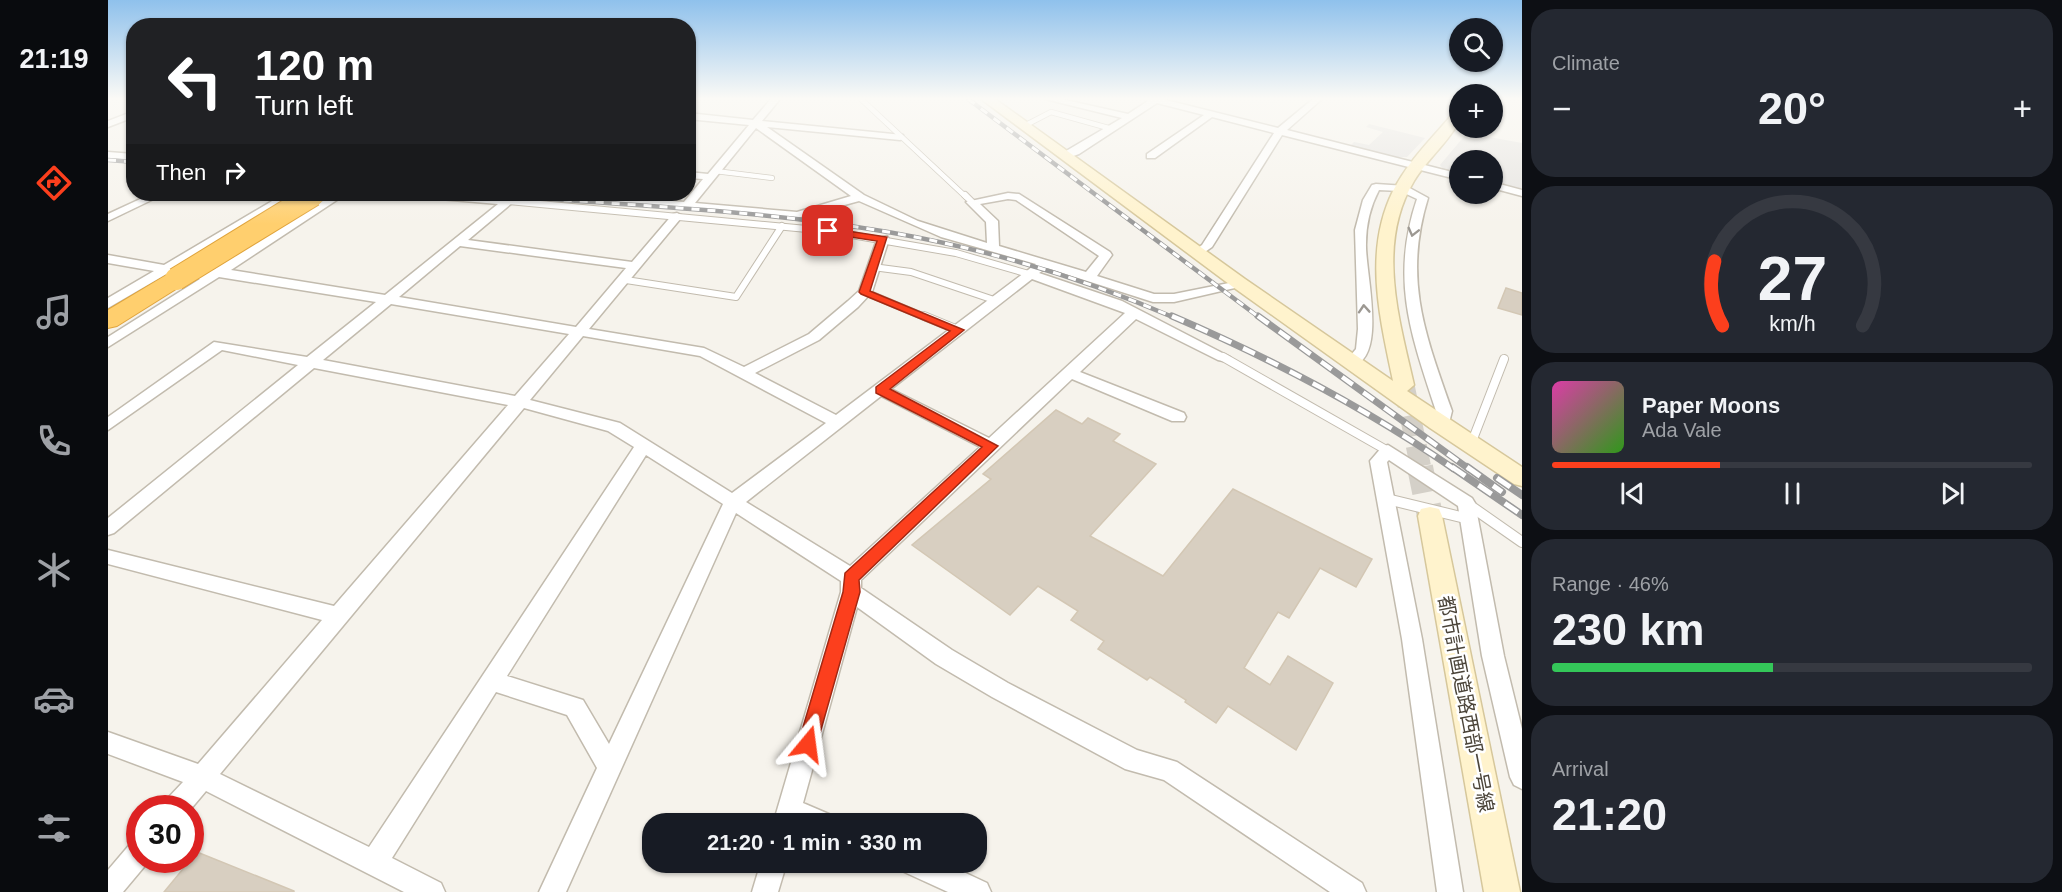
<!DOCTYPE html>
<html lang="en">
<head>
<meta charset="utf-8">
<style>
	:root { --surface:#171b24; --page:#242831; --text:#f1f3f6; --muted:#9ea1a6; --line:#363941; --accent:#fc3f1d }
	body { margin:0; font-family:Helvetica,"Noto Sans JP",sans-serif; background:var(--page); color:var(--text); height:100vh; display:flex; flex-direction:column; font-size:22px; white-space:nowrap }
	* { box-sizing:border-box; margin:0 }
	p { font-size:20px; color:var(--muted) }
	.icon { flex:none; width:33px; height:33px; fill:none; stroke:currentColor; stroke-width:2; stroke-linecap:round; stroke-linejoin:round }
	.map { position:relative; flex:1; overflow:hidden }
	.details { display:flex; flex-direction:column; gap:9px; padding:9px; background:#0d0f14; width:540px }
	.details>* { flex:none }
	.guide { position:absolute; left:18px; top:18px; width:570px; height:183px; border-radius:24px; box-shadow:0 2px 4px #0004; background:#202124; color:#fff; overflow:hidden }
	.tools { position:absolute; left:1341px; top:18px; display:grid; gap:12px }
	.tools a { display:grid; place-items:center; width:54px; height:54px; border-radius:50%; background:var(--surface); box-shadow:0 2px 4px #0004; font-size:30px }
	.speed { position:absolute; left:18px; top:795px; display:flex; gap:12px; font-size:30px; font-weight:700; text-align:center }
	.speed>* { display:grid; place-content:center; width:78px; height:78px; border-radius:50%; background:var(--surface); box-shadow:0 2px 4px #0004; line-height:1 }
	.speed .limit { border:9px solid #d22; background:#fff; color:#111 }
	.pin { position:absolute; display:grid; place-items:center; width:51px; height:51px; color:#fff; margin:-26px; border-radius:12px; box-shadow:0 3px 9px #0006 }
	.me { position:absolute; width:66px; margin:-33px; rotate:16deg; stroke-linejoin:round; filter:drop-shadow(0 0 4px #0008) }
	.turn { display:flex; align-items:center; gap:21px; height:126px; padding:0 30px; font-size:27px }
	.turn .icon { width:78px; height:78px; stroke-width:2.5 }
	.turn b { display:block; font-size:42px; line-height:51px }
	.then { display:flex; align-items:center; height:57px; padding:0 30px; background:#0003; gap:12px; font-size:22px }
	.big { font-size:45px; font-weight:700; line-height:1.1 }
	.details .card { flex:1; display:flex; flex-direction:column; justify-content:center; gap:9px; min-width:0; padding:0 21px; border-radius:24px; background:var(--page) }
	.details .dial { align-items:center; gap:0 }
	.dial svg { height:156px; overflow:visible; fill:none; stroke:var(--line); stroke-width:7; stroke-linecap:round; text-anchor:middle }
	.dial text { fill:var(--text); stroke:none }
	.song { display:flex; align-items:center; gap:18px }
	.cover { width:72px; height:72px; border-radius:9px; background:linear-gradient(135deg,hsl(320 70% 55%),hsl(110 70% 35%)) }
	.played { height:6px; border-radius:3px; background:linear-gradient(90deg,var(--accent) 35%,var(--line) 35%) }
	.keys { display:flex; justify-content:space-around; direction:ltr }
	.heat { display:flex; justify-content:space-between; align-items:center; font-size:33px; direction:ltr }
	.charge { height:9px; border-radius:4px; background:linear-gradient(90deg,#34c759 46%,var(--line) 0) }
	.trip { position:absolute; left:534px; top:813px; width:345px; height:60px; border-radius:24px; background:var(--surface); box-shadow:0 2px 4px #0004; font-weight:700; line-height:60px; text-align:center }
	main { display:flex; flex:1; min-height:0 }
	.tab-bar { display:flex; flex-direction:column; width:108px; justify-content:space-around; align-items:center; background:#090b0e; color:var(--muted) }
	.tab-bar .icon { width:42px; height:42px }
	.tab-bar .selected { color:var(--accent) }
	.tab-bar b { font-size:27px; color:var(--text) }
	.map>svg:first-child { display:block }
	.parking { fill:#e5e3e0 }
	.building { fill:#d8cfc1; stroke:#d3c7b4; stroke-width:1.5 }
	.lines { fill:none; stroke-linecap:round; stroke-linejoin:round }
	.secondary-tunnel-far1 { stroke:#d4d0c8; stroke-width:21; stroke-dasharray:21 10; stroke-linecap:butt }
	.secondary-tunnel { stroke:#d4d0c8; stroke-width:26; stroke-dasharray:26 13; stroke-linecap:butt }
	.lane-far3-casing { stroke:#c2bbae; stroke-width:6 }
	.lane-far2-casing { stroke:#c2bbae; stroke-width:8 }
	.lane-far1-casing { stroke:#c2bbae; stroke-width:10 }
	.lane-casing { stroke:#c2bbae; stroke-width:12 }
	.street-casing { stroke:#c2bbae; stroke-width:3 }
	.secondary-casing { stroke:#d6c79b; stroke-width:3 }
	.highway-casing { stroke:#e0a43c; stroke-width:2 }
	.lane-far3 { stroke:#fff; stroke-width:4.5 }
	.lane-far2 { stroke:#fff; stroke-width:6 }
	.lane-far1 { stroke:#fff; stroke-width:8 }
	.lane { stroke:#fff; stroke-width:10 }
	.street { fill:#fff; fill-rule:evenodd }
	.secondary { fill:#fff3cd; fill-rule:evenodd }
	.highway { fill:#ffcf6e; fill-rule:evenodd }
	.rail-far2-casing { stroke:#9a9a9a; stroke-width:4.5 }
	.rail-far1-casing { stroke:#9a9a9a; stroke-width:7 }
	.rail-casing { stroke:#9a9a9a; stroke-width:8 }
	.rail-far2 { stroke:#fff; stroke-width:3; stroke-dasharray:8; stroke-linecap:butt }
	.rail-far1 { stroke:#fff; stroke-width:4.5; stroke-dasharray:13; stroke-linecap:butt }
	.rail { stroke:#fff; stroke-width:5; stroke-dasharray:16; stroke-linecap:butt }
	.highway-bridge-far1-casing { stroke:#e0a43c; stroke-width:20; stroke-linecap:butt }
	.highway-bridge-casing { stroke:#e0a43c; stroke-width:24; stroke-linecap:butt }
	.highway-bridge-far1 { stroke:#ffcf6e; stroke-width:18 }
	.highway-bridge { stroke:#ffcf6e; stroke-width:22 }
	.oneway { stroke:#9c9892 }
	.route { fill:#fc3f1d; stroke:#a42913; stroke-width:1.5 }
	.labels { text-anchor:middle; stroke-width:5; stroke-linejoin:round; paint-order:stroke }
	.near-street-label { font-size:20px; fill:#4b4439; stroke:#fff }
</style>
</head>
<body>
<main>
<nav class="tab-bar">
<b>21:19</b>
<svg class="icon selected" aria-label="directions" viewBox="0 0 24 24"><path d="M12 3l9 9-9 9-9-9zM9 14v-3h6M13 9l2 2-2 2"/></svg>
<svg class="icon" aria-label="music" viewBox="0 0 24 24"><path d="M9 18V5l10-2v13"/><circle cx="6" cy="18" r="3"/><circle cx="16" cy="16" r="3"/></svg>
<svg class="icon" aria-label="phone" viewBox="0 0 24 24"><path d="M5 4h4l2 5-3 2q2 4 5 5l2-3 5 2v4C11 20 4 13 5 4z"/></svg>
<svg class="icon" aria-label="climate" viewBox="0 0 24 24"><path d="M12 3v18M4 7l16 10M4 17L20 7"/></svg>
<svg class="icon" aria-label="car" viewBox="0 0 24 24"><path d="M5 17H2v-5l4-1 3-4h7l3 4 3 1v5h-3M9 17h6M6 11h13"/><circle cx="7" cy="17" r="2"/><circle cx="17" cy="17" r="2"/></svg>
<svg class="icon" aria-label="filters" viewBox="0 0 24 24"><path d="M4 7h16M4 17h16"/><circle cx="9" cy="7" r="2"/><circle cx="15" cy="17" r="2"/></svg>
</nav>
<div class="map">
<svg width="1414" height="892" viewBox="0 0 1414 892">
	<rect width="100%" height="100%" fill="#f6f3ec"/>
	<g class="parking">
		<polygon points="1261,124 1317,138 1299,157 1282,157 1241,147 1246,142 1261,145 1275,132 1258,127"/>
		<polygon points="1359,133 1414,143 1414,189 1385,182 1384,160 1352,160 1351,174 1336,170 1332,165"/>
	</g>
	<g class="building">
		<polygon points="1398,288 1414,293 1414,315 1390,308"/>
		<polygon points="948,410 974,424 980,418 1012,434 1005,441 1048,464 982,536 1055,576 1125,489 1264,559 1248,587 1212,568 1181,618 1170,612 1136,668 1162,685 1180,656 1225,683 1188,750 1120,706 1108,723 1077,702 1078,700 1042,677 1039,680 990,649 996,641 963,620 970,611 930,586 902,615 804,545 883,479 875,474"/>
		<polygon points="89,852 186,891 186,892 56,892"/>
	</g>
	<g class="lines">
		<polyline class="secondary-tunnel-far1" points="1296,385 1313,469"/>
		<polyline class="secondary-tunnel" points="1312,467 1322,516"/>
		<defs>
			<g id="lane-far3">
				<polyline points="753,99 858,197"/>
				<polyline points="916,126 943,112 1004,129"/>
				<polyline points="607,171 664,178"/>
				<polyline points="406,197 410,194"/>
			</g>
			<g id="lane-far2">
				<polyline points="857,195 864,202"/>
				<polyline points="400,201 720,231 848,253 924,275"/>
				<polyline points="400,201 408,195"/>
				<polyline points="765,267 803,272 889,301"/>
				<polyline points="518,280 628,297 674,226"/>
				<polyline points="757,292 819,318"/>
			</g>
			<g id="lane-far1">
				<polyline points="816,316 850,330"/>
				<polyline points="1115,357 1280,451"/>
				<polyline points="1363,444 1396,359"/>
			</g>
			<g id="lane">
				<polyline points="1279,499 1361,519"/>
				<polyline points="1361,505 1414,542"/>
			</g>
			<g id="street">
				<path d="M663,99h9l-18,22 141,14v4l-3,1 -133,-13 97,68 54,26 69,22 -1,-21 -20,-20 42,-9 11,1 91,58 2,3 -15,21 57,18h20l70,-14v6l-5,1 -65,15h-21l-106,-34 -8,5 83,28 108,56 -7,4 -5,-1 -82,-41 -56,53 104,41 2,4 -2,4h-12l-100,-42 -211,201v8l91,62 56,33 129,67 40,12 185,121 4,9h-36l-166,-112 -39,-11 -133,-72 -56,-33 -79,-57 -54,196 28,12 3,9h-61l68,-232v-11l-105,-68 -170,379h-27l58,-124 -30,-53 -71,-23 -104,166 49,25 4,9h-41l-198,-101 -16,19 -26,-2 3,-9 16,-17 -75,-28v-22l90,32 124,-144 -214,-56v-14l226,56 174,-201 -194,-37 -200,165 -6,2v-17l190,-153 -76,-15 -114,80v-13l106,-75 93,15 69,-55 -157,-25 -111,70v-10l92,-58 -32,-6 -60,35v-10l46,-27 -46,-8v-8l56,10 120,-71h12l-118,73 21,4 14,-1 121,-76h12l-115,76 154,25 113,-91 -81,-7 -5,-3h41l59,5v4l-44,37 164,22 41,-48 4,-1 6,3 -2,2 -92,111 115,19 40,19 65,-33 39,-33 11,-10 18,-52 10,-3 2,3 -17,53 -14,15 -39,33 -64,33 81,42 200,-151 -95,-27 -82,-36 -62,17 -240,-21 -5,-3h37l95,8 19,-23 -15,-1v-6l20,2 41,-49 -61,-6v-6l65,7zM648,128l95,68 -54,16 -102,-9zM900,199l8,1 83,56 -13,16 -87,-26 -1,-25 -18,-17zM352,246l166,22 -50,59 -177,-30zM924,279l93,34 -136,125 -98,-49zM283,304l178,30 -54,62 -192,-36zM475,336l117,20 126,67 -94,70 -112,-70 -90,-23zM773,396l99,51 -130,119 -104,-64zM416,408l84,23 26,16 -265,400 -149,-73zM538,455l77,49 -114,240 -26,-44 -76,-24z"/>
				<polygon points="937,99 953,99 1020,114 1040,101 1039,99 1054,99 1170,128 1205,99 1214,99 1179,130 1352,174 1352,180 1174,135 1104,247 1091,256 1085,252 1094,245 1166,133 1104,117 1047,158 1039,158 1039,154 1096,115 1049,103 971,154 957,159 952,156 953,154 1014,118"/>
				<polygon points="26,111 26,117 0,127 0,121"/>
				<polygon points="0,152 26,154 26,160 0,158"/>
				<polygon points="1384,182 1414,190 1414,196 1384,188"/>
				<path d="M1268,184l30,2 22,12c-25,81 -3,136 24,213l-3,12 -11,5 -8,-5 6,-12c-25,-76 -46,-132 -19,-212l-17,-8 -21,-1c-9,17 -13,35 -13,54 -1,27 22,114 -14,122l-7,-4 11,-13 2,-20 -3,-99 8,-30 9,-15z"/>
				<polygon points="43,194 56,194 0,221 0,214"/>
				<polygon points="1280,445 1364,498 1367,503 1396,656 1414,729 1414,789 1406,785 1402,777 1374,656 1350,506 1281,460 1279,462 1314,639 1355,892 1329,892 1294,639 1262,461 1274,447"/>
				<polygon points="32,839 32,860 41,861 15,892 0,892 0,870 23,843"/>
				<polygon points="653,862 679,862 670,892 644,892"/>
				<polygon points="790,862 834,862 879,883 883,892 840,892 794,871"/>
			</g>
			<g id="secondary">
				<path d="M873,99h14l250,180 148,102c-13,-63 -30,-129 0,-190 15,-30 41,-55 63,-81l4,-1c0,5 0,10 -2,14 -9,18 -32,38 -44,58 -38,63 -15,138 0,204l-7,6 115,76v19l-8,-2 -84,-56 -197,-141z"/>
				<polygon points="1322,507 1331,509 1334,516 1412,892 1376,892 1310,516 1313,509"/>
			</g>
			<polygon id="highway" points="68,272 76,274 80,279 76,284 9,326 0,328 0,310 60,274"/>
		</defs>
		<use href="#lane-far3" class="lane-far3-casing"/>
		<use href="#lane-far2" class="lane-far2-casing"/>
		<use href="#lane-far1" class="lane-far1-casing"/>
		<use href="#lane" class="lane-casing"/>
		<use href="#street" class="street-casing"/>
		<use href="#secondary" class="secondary-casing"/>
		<use href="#highway" class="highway-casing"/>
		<use href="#lane-far3" class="lane-far3"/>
		<use href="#lane-far2" class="lane-far2"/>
		<use href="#lane-far1" class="lane-far1"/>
		<use href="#lane" class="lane"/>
		<use href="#street" class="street"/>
		<use href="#secondary" class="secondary"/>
		<use href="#highway" class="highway"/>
		<defs>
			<g id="rail-far2">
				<polyline points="860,99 1152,318"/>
				<polyline points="0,160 26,162"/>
				<path d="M376,194c134,11 271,15 404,38 99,17 195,46 287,86"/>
			</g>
			<g id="rail-far1">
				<path d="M1064,316c98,42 194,92 282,153"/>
				<polyline points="1150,316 1361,469"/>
			</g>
			<g id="rail">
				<polyline points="1344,467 1414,515"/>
				<polyline points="1359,467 1394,492"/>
				<polyline points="1389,478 1414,495"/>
			</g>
		</defs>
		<use href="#rail-far2" class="rail-far2-casing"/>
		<use href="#rail-far1" class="rail-far1-casing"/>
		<use href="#rail" class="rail-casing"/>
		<use href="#rail-far2" class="rail-far2"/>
		<use href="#rail-far1" class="rail-far1"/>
		<use href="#rail" class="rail"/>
		<defs>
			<polyline id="highway-bridge-far1" points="203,197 207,194"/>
			<polyline id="highway-bridge" points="68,279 205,195"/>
		</defs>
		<use href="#highway-bridge-far1" class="highway-bridge-far1-casing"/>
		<use href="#highway-bridge" class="highway-bridge-casing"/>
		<use href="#highway-bridge-far1" class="highway-bridge-far1"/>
		<use href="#highway-bridge" class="highway-bridge"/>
	</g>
	<defs><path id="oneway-chevron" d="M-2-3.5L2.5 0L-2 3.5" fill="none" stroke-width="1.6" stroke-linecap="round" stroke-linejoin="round" transform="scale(1.5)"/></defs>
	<g class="oneway">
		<use href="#oneway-chevron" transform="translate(1305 232) rotate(104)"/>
		<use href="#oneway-chevron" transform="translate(1256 309) rotate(-94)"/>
	</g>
	<linearGradient id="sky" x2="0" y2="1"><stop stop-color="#8fc1ec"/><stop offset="0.44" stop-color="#fbfaf6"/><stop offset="1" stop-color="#fbfaf6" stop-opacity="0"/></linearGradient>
	<rect width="1414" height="224" fill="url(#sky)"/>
	<polygon class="route" points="720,228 779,237 762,291 856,330 782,389 890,446 751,580 752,592 709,744 707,750 700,753 693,750 690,744 735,592 737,573 874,447 768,393 768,387 842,331 753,294 751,292 769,241 717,233 717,229"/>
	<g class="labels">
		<g class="near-street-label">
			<text transform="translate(1358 704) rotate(79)" y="7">都市計画道路西部一号線</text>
		</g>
	</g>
</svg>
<div class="tools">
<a><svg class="icon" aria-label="search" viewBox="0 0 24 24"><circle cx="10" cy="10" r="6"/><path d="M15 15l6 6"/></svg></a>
<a>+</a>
<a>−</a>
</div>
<div class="speed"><div class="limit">30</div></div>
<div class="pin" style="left:720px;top:231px;background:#d93025"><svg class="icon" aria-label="arrive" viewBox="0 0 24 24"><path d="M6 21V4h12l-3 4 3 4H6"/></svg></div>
<svg class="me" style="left:700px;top:744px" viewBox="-20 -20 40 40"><path d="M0-17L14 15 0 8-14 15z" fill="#fc3f1d" stroke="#fff" stroke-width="4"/></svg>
<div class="trip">21:20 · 1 min · 330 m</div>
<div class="guide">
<div class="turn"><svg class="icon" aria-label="left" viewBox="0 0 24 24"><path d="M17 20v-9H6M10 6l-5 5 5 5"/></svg><div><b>120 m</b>Turn left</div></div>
<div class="then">Then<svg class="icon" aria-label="right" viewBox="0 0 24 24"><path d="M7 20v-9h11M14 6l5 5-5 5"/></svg></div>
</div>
</div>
<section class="details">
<div class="card"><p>Climate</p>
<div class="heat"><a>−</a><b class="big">20°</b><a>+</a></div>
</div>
<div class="card dial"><svg viewBox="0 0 100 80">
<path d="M14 69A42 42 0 1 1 86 69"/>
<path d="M14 69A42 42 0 0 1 10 36" stroke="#fc3f1d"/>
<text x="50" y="56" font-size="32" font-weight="700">27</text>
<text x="50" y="72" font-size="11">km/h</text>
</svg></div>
<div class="card">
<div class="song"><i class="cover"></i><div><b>Paper Moons</b><p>Ada Vale</p></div></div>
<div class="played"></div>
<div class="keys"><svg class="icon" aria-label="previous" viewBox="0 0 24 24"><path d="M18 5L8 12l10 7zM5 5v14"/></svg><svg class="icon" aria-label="pause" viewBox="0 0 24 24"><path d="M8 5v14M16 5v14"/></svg><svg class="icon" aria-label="next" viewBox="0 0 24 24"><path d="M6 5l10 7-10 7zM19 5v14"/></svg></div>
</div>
<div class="card"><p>Range · 46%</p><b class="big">230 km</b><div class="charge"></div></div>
<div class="card"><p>Arrival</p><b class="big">21:20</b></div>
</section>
</main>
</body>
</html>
